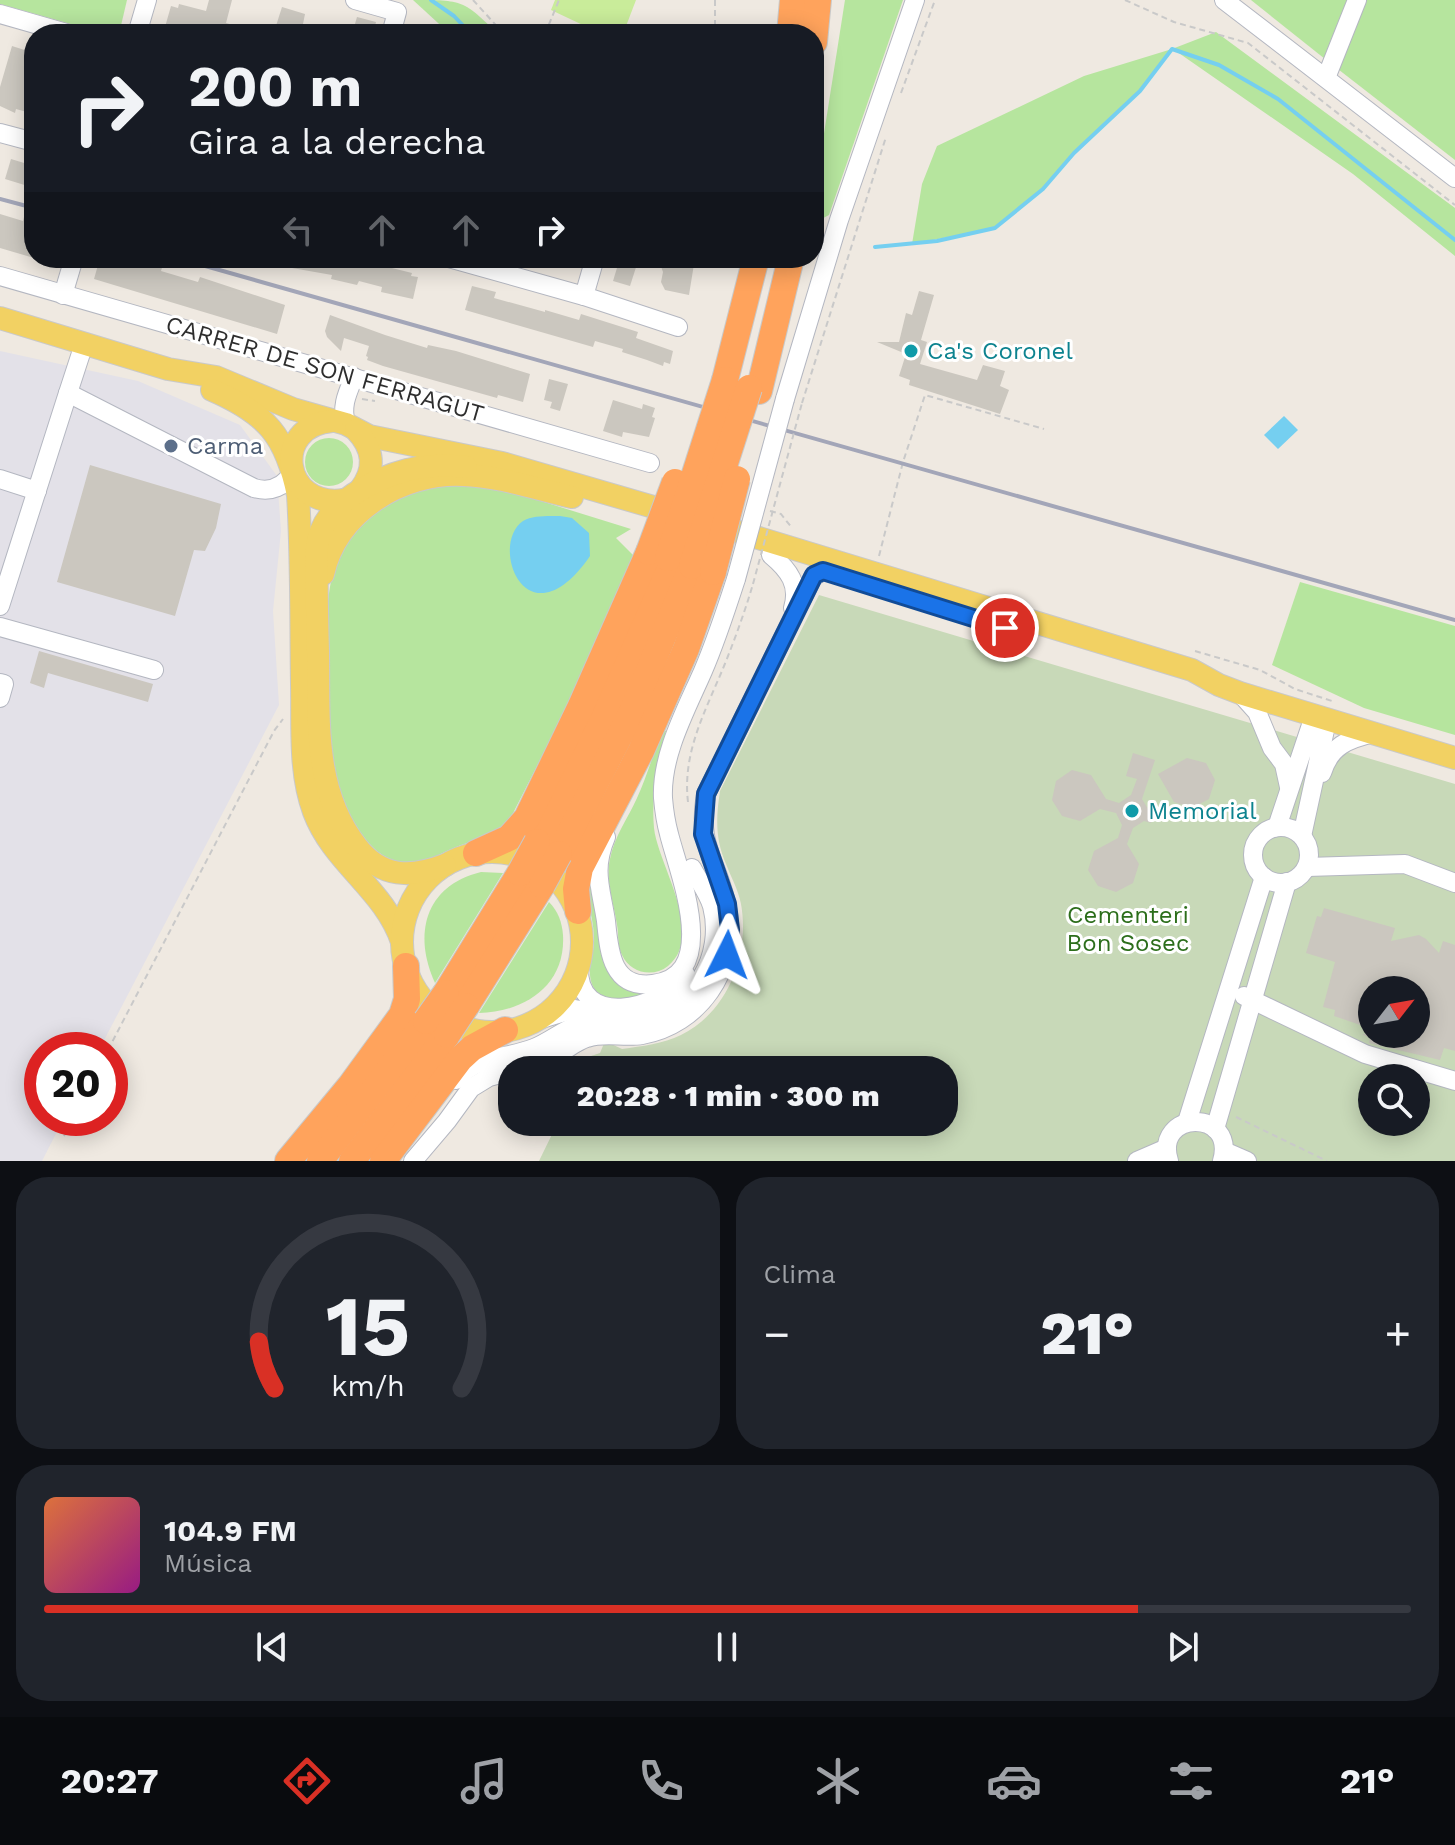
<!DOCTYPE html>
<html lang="es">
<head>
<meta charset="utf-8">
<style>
	:root { --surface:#171b24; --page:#20242c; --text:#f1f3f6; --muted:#9ea1a6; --line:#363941; --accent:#d93025 }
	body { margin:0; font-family:"Work Sans",sans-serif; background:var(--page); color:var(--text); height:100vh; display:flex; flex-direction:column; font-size:30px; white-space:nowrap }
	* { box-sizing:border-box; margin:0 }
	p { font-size:26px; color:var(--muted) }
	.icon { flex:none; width:44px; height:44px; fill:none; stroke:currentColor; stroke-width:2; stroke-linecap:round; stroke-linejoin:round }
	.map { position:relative; height:1161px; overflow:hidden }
	.drawer { display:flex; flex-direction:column; gap:16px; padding:16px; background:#0d0f14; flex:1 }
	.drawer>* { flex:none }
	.top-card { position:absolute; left:24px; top:24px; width:800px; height:244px; border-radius:32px; box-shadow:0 4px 20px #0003; background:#171b24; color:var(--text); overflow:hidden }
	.needle { width:52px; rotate:59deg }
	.controls { position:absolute; left:1358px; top:976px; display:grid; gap:16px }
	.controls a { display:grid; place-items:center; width:72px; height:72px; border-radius:50%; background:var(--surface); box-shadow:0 4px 20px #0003; font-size:40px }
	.speed { position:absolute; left:24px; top:1032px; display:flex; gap:16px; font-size:40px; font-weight:700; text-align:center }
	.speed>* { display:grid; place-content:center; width:104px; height:104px; border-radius:50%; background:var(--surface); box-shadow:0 4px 20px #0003; line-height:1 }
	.speed .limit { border:12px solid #d22; background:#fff; color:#111 }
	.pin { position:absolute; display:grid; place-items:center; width:68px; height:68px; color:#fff; margin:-34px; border:4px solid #fff; border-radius:50%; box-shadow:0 2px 8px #0007 }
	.me { position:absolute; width:88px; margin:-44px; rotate:3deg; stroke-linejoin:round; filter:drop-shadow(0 0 6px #0008) }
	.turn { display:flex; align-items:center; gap:28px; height:168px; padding:0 32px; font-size:36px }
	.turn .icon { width:104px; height:104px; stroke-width:2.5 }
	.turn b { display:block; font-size:56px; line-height:68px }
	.lanes { display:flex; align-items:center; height:76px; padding:0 32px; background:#0003; justify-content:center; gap:40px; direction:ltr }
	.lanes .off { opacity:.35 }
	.big { font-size:60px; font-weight:800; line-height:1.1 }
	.drawer .tile { flex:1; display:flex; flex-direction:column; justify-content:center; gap:12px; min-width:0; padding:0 28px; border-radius:32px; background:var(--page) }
	.drawer .dial { align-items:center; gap:0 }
	.dial svg { height:208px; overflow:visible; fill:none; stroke:var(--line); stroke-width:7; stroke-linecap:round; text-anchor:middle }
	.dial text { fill:var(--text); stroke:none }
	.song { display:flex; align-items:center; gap:24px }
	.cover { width:96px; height:96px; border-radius:12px; background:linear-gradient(135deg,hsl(20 70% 55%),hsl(310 70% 35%)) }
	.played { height:8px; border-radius:4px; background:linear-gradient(90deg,var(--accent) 80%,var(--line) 80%) }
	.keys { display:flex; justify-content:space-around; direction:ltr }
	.heat { display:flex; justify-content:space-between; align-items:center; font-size:44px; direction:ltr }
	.drawer .tiles { flex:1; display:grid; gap:16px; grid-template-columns:1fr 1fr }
	.tile:last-child { grid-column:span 2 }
	.trip { position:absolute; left:498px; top:1056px; width:460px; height:80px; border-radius:32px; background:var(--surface); box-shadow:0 4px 20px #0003; font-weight:800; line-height:80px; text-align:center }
	.tabs { display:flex; height:128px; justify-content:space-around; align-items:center; background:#090b0e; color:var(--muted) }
	.tabs .icon { width:56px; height:56px }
	.tabs .on { color:var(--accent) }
	.tabs b { font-size:36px; color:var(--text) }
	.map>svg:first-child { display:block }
	.industrial { fill:#e3e1e8 }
	.green { fill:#b6e59e }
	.cemetery { fill:#c8d9b8; fill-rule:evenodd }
	.pitch { fill:#c9ec9a }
	.water { fill:#75cff0 }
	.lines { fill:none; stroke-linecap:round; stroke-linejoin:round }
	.stream { stroke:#75cff0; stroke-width:4 }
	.building { fill:#cbc7bf }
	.minor-casing { stroke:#b4b7c1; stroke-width:20 }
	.major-casing { stroke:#c9c9c9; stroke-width:24 }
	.highway-casing { stroke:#c9c9c9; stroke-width:28 }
	.path { stroke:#c9c9c9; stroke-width:2; stroke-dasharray:6 4; stroke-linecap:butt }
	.minor { stroke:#fff; stroke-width:18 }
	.major { stroke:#f2d163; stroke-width:22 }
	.highway { stroke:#ffa35c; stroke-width:26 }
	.rail { stroke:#a3a6b8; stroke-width:4 }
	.minor-bridge-casing { stroke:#b4b7c1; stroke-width:20; stroke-linecap:butt }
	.highway-bridge-casing { stroke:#c9c9c9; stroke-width:28; stroke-linecap:butt }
	.path-bridge { stroke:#c9c9c9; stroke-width:2; stroke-dasharray:6 4; stroke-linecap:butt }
	.minor-bridge { stroke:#fff; stroke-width:18 }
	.highway-bridge { stroke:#ffa35c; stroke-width:26 }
	.route-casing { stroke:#114b97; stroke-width:20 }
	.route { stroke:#1a73e8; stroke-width:14 }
	.culture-dot { fill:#0f9aa8; stroke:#fff; stroke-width:3 }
	.service-dot { fill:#5c6f8a; stroke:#fff; stroke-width:3 }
	.labels { text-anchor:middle; stroke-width:6; stroke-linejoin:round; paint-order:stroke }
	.culture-label { font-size:24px; fill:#0d838f; stroke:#fff; text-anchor:start }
	.street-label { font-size:24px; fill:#2e2e2e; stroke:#fff }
	.service-label { font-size:24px; fill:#4e5e75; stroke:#fff; text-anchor:start }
	.park-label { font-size:24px; fill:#2c6e1b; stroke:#fff }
</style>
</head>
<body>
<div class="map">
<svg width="1455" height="1161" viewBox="0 0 1455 1161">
	<rect width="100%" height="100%" fill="#efe9e1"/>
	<polygon class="industrial" points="0,351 138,381 240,425 277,476 281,531 273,611 279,705 99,1050 42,1050 42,1118 64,1118 42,1161 0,1161"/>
	<g class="green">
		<polygon points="0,0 127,0 119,34 106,34 0,4"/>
		<path d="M413,0c50,0 50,0 85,34h-48z"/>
		<polygon points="845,0 903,0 829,215 814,223 814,197"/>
		<polygon points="1251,0 1350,0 1325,59"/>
		<polygon points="1362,0 1455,0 1455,160 1334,66"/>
		<polygon points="1216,32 1455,208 1455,256 1353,174 1173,49 1140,91 1074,153 1043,189 995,228 912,244 922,184 937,146 1084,76 1172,49"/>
		<circle cx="329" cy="462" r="24"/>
		<path d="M448,482l51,6 132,41 -15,9 17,17 -2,15 -40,90 -83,163c-20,17 -31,15 -54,25 -15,6 -29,16 -46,15 -18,0 -34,-12 -45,-27 -34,-46 -33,-95 -34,-151 -2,-50 -10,-117 28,-157 26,-29 55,-35 91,-46z"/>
		<polygon points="1300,582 1455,626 1455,735 1364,708 1272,665"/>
		<path d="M662,730l4,1c-8,32 -15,64 -12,97 4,37 52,106 14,138 -15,12 -38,7 -46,-11 -5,-9 -3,-20 -5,-30 -3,-22 -12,-43 -7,-66 4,-22 18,-41 27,-61 10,-22 17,-46 25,-68z"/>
		<path d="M481,872l22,1 -68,110c-22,-48 -11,-97 46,-111z"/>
		<path d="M591,875l11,82 58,34c-22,5 -67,20 -70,-16 -1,-13 5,-25 4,-38 -1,-27 -10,-33 -3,-62z"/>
		<path d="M549,902c9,9 13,20 14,33 3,51 -39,77 -84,78z"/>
	</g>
	<path class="cemetery" d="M819,595l636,189v377h-916l19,-39h386v-52h-360l7,-14 9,-3 5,-12 17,8c20,-3 41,-5 59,-14 47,-23 69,-81 60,-131 -3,-15 -10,-27 -15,-40 -11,-25 -10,-47 -6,-73zM1372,990h44v44h-44zM1372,1078h44v44h-44z"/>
	<polygon class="pitch" points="555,0 636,0 623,34 602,34 551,10"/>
	<g class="water">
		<polygon points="1284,416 1298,430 1278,449 1264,435"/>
		<path d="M560,516l12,2 17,15 1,23c-63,91 -102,-11 -67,-35 10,-6 26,-5 37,-5z"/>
	</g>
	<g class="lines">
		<g class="stream">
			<polyline points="431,0 454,16 471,34"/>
			<polyline points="875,247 937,241 995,228 1043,189 1074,153 1140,91 1172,49 1219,65 1278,99 1455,240"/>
		</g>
	</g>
	<g class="building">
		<polygon points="209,0 232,0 226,23 253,31 252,34 163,34 171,6 178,8 179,4 206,11"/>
		<polygon points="282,7 305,14 301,34 275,29"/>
		<polygon points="357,17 376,22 373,34 352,34"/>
		<polygon points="12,46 34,53 34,114 16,109 15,113 0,106 0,87"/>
		<polygon points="11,159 34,166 31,187 5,179"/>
		<polygon points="0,214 23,221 24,217 34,220 34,258 0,248"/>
		<polygon points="100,258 116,258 133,263 138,264 138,261 151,264 153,258 165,258 161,271 198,282 200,277 285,305 277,334 94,279"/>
		<polygon points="295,258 351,258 365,261 366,259 384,266 412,273 411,276 418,277 413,299 381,292 382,287 359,281 357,285 331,279 332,275 292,268"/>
		<polygon points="620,258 639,258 630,286 613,281"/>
		<polygon points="658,258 694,264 689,295 665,290 661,282 663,272"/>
		<polygon points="472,286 496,292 494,298 545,312 545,310 579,320 581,314 638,332 636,338 673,351 670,364 664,362 663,366 647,360 622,352 623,349 595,341 593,347 465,310"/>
		<polygon points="919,291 934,295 921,340 927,342 920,364 977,380 983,365 1005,371 1000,386 1009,390 1000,414 909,385 910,380 899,376 906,354 877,342 899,342 906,313 912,315"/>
		<polygon points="330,315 385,335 427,348 428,345 456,351 530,374 523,402 498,395 497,398 383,366 367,360 368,357 366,356 369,346 344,338 341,351 327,337 325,331"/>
		<polygon points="549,379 568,384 560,411 550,408 552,402 544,400"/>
		<polygon points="613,400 642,409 643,404 655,408 652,417 655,418 649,437 623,432 622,437 603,431"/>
		<polygon points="90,465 221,504 216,528 205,551 194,550 175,616 57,582"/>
		<polygon points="39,651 153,684 148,702 48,673 44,688 30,683"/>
		<polygon points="1133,753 1155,760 1142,799 1148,809 1155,812 1151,823 1144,821 1133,828 1127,844 1139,864 1133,883 1116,892 1098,886 1088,870 1094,851 1118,838 1122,825 1116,813 1100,809 1080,821 1062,816 1052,800 1056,781 1072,770 1091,775 1106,799 1119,803 1131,795 1137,779 1126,776"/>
		<polygon points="1187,758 1206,763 1215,780 1209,799 1192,808 1174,802 1158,774"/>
		<polygon points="1324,908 1395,928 1391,941 1419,935 1426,939 1439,953 1443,941 1455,945 1455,1051 1444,1048 1440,1060 1369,1043 1370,1038 1362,1034 1416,1034 1416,990 1372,990 1372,1029 1334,1016 1335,1010 1323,1007 1335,962 1306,953 1317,916 1321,917"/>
	</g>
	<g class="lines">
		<defs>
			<g id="minor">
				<polyline points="355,0 397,12 391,34"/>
				<polyline points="1224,0 1455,178"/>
				<polyline points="0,14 70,34"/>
				<polyline points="137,34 147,0"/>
				<polyline points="1326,78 1357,0"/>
				<polyline points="0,133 34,142"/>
				<polyline points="449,258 584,296 678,327"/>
				<polyline points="0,276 650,463"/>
				<polyline points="63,295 74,258"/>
				<polyline points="584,296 595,258"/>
				<path d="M84,344l-16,49 186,95c17,5 30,-1 39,-16"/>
				<polyline points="785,399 839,220 915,0"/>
				<path d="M346,424c-5,-18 1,-30 8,-47"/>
				<polyline points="0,479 37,491"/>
				<path d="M771,555c18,15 29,30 22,53"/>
				<polyline points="0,606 68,393"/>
				<polyline points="0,627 154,670"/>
				<polyline points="0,683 4,684 0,698"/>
				<polyline points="1240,693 1257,712 1272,748 1284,764 1289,787"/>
				<path d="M1322,773c8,-27 26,-34 52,-40"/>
				<circle cx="1281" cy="855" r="28"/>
				<polyline points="1274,828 1278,824 1311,725 1320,718 1325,730 1302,836"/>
				<path d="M606,837c-14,33 -5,51 0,84 3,29 5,68 47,63 69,-8 25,-113 16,-150 -3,-11 -5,-24 -6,-36 -2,-43 23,-88 40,-127 13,-30 23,-61 33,-92"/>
				<polyline points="1307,867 1405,864 1455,883"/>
				<path d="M579,966c-3,63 80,45 107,9"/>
				<polyline points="1244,996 1365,1054 1455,1081"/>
				<polyline points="535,1021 575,1009 608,1015"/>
				<path d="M515,1070c16,-4 31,-9 45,-17 9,-5 17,-12 27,-15 17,-6 37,0 55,-3 57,-10 95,-65 86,-122 -7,-49 -32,-63 -22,-119l107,-217 10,-6"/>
				<path d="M456,1080c21,-25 50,-21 78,-32 17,-7 32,-20 49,-25 20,-5 41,3 61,-2 50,-13 81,-65 68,-115 -4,-13 -13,-25 -20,-38"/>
				<polyline points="1187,1122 1264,877"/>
				<polyline points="1215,1129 1287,882"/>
				<polyline points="1224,1151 1247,1161"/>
				<polyline points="413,1161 447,1121 471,1088 489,1077 512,1071"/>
				<polyline points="1137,1161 1167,1148"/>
				<path d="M1169,1161c-16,-51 68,-53 53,0"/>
			</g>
			<g id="major">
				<polyline points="0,318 168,369 216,377 293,409 346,424 369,436 502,463 681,515"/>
				<path d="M212,390c55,24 74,46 86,105 4,63 3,126 4,189 1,42 -3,88 12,128 19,51 71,78 88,130"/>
				<path d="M332,421c-61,5 -50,88 12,79"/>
				<path d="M356,430c18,19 20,39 4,60"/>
				<polyline points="729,529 1192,670 1219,685 1240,693 1455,758"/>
				<path d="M323,574c14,-62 78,-102 140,-99 36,1 74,14 109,22"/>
				<circle cx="492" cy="942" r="90"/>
				<path d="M445,865c-34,13 -64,13 -88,-18 -44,-56 -38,-127 -39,-195 -1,-35 -2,-70 -1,-105 3,-25 18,-40 37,-53 35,-23 70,-32 112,-27"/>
			</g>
			<g id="highway">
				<polyline points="790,34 793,0"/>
				<polyline points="814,42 818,0"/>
				<polyline points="725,380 756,258"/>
				<polyline points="759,391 791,258"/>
				<path d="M537,842c51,-91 97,-186 131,-284"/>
				<polyline points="476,853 509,838 527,818 581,706 649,552"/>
				<polyline points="559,854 632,712 692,566"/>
				<polyline points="578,911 576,889 580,868 641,751 686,649 713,572"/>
				<polyline points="446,993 520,873"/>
				<polyline points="466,1006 542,885"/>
				<polyline points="288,1161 351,1085 402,1015 407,999 406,966"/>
				<polyline points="320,1161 426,1021"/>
				<polyline points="352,1161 447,1035"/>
				<polyline points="383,1161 460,1059 472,1048 505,1030"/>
			</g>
		</defs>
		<use href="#minor" class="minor-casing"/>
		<use href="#major" class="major-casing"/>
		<use href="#highway" class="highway-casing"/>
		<g class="path">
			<polyline points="473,0 504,34"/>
			<polyline points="715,0 715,34"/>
			<polyline points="1125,0 1174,22 1248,43 1455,205"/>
			<polyline points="545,34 559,0"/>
			<polyline points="901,93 935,0"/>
			<polyline points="362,399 375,401"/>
			<polyline points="802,403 886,137"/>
			<polyline points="770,511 781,514 792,528"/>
			<polyline points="879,556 903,462 925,395 1044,429"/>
			<polyline points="1195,651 1260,670 1295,689 1332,701"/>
			<path d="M688,802c-6,-50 18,-92 36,-136 11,-27 21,-55 29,-82"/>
			<polyline points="108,1050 274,731 283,719"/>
			<polyline points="1236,1117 1327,1161"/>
			<polyline points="64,1136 73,1118"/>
		</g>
		<use href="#minor" class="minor"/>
		<use href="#major" class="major"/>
		<use href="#highway" class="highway"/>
		<g class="rail">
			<polyline points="0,199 34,208"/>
			<polyline points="177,258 1455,620"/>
		</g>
		<defs>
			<polyline id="minor-bridge" points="736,579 785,399"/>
			<g id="highway-bridge">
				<polyline points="649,552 675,482"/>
				<polyline points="668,558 725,380"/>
				<polyline points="692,566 749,388"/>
				<polyline points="713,572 737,479"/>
				<polyline points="520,873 537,842"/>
				<polyline points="542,885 559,854"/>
				<polyline points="426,1021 446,993"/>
				<polyline points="447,1035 466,1006"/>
			</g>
		</defs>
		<use href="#minor-bridge" class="minor-bridge-casing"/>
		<use href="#highway-bridge" class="highway-bridge-casing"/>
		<polyline class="path-bridge" points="753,584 802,403"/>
		<use href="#minor-bridge" class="minor-bridge"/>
		<use href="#highway-bridge" class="highway-bridge"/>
	</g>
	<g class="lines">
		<defs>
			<polyline id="route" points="727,955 730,930 727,904 703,834 706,794 814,575 823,571 1005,628"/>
		</defs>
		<use href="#route" class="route-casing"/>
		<use href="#route" class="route"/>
	</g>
	<g class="culture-dot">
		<circle cx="911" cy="351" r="8"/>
		<circle cx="1132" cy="811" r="8"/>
	</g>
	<circle class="service-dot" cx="171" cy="446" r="8"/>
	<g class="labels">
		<g class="culture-label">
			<text x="927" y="359">Ca's Coronel</text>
			<text x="1148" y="819">Memorial</text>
		</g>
		<g class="street-label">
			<text transform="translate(325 369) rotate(16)" y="8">CARRER DE SON FERRAGUT</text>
		</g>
		<g class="service-label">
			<text x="187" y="454">Carma</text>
		</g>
		<g class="park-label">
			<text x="1128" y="923">Cementeri<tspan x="1128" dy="28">Bon Sosec</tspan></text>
		</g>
	</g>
</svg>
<div class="controls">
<a><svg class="needle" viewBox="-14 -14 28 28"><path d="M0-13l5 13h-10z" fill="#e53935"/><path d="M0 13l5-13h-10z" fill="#9ea1a6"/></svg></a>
<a><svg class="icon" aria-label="search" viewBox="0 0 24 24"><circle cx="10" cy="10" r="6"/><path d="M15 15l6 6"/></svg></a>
</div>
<div class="speed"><div class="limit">20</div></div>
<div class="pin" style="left:1005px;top:628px;background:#d93025"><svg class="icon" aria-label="arrive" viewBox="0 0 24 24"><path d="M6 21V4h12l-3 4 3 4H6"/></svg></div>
<svg class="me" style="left:727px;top:955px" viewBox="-20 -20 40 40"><path d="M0-17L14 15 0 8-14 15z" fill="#1a73e8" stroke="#fff" stroke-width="4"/></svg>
<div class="trip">20:28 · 1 min · 300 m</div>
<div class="top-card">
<div class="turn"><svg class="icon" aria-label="right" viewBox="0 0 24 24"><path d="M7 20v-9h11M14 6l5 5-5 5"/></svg><div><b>200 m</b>Gira a la derecha</div></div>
<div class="lanes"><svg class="icon off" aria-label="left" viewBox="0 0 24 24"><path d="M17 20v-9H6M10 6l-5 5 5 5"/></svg><svg class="icon off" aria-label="ahead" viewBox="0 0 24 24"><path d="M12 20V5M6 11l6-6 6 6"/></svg><svg class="icon off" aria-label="ahead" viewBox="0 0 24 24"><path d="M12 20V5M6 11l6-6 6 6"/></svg><svg class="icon" aria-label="right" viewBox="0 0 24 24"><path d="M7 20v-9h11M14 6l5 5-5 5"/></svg></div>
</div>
</div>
<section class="drawer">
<div class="tiles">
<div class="tile dial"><svg viewBox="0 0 100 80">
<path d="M14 69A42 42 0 1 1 86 69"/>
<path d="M14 69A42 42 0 0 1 8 51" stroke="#d93025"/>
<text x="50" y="56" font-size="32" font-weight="700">15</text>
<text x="50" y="72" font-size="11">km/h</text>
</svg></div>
<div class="tile"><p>Clima</p>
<div class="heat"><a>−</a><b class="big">21°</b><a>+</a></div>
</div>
<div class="tile">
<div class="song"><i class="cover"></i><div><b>104.9 FM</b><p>Música</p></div></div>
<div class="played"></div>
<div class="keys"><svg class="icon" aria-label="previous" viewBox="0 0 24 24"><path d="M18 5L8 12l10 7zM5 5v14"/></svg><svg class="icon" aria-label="pause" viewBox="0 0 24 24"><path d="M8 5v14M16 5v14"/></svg><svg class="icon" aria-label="next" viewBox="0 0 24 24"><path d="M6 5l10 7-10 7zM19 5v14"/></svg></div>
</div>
</div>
</section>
<nav class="tabs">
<b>20:27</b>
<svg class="icon on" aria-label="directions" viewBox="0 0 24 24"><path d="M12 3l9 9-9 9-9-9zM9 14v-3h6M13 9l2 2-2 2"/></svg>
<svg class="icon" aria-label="music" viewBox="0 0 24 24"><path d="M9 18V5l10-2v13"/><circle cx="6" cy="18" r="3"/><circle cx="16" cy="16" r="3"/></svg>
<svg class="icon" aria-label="phone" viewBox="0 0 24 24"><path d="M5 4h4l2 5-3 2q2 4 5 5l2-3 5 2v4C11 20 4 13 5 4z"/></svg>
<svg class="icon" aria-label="climate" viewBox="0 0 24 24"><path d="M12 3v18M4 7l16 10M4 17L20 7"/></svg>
<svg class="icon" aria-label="car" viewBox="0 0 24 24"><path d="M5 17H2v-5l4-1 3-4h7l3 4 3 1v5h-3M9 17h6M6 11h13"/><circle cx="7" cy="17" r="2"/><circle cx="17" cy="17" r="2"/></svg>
<svg class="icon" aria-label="filters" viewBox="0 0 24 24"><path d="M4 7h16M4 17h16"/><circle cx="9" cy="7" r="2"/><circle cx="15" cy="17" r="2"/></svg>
<b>21°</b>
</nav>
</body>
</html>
